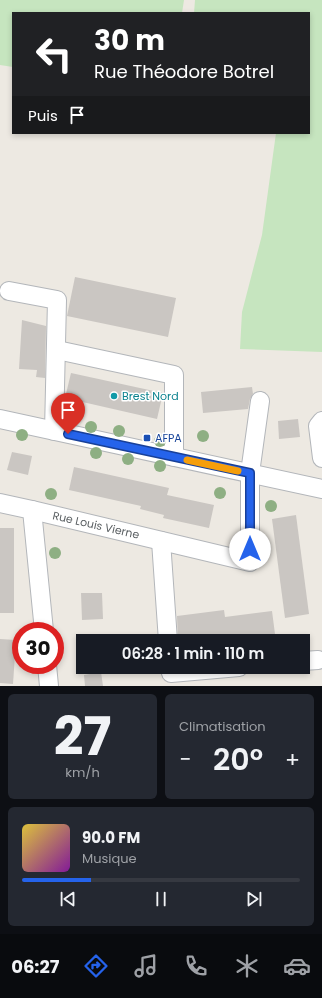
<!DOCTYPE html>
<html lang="fr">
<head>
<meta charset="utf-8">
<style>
	:root { --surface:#171b24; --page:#242831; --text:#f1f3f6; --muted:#9ea1a6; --line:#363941; --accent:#2563eb }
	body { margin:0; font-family:Poppins,sans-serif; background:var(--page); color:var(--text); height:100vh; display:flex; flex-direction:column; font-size:15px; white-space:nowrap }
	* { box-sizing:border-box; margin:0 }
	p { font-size:13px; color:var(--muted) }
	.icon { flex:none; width:22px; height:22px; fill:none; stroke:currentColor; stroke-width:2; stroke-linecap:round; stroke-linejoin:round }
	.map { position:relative; height:686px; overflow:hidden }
	.side { display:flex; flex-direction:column; gap:8px; padding:8px; background:#0d0f14; flex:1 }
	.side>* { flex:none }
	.banner { position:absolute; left:12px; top:12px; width:298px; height:122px; border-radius:0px; box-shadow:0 2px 6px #0003; background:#202124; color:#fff; overflow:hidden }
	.speed { position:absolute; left:12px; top:622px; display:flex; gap:8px; font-size:20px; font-weight:700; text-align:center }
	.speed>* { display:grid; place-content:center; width:52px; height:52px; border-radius:50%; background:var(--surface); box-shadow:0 2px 6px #0003; line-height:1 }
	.speed .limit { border:6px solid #d22; background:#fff; color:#111 }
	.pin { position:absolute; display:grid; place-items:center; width:34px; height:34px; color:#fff; margin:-41px -17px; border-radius:50% 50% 50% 0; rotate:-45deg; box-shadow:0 0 4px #0007 }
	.pin .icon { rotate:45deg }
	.me { position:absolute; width:44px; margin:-22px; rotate:0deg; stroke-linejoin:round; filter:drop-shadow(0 0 3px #0008) }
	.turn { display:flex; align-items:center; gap:14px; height:84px; padding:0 16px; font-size:18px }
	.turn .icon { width:52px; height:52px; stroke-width:2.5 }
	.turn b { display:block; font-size:28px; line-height:34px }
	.then { display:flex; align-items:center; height:38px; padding:0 16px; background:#0003; gap:8px; font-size:15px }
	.big { font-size:30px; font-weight:600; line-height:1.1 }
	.side .widget { flex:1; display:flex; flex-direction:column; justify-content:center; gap:6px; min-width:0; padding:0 14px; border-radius:6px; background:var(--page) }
	.side .dial { align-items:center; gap:0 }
	.dial b { font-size:52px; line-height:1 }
	.song { display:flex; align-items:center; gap:12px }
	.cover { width:48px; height:48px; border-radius:6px; background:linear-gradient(135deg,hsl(50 70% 55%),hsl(290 70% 35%)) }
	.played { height:4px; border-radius:2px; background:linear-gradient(90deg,var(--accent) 25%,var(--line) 25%) }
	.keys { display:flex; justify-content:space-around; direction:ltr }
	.heat { display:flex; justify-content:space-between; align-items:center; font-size:22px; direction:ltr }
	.side .tiles { flex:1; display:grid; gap:8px; grid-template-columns:1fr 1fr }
	.widget:last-child { grid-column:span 2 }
	.trip { position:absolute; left:76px; top:634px; width:234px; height:40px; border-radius:0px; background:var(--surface); box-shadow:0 2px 6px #0003; font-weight:600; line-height:40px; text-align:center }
	.dock { display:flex; height:64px; justify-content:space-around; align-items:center; background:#090b0e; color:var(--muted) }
	.dock .icon { width:28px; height:28px }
	.dock .selected { color:var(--accent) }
	.dock b { font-size:18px; color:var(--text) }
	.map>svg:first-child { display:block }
	.green { fill:#c6e5bf }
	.building { fill:#cac6c2 }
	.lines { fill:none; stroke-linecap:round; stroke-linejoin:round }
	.minor-casing { stroke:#b3b6ba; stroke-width:20 }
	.minor { stroke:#fff; stroke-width:18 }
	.tree { fill:#8eaf83 }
	.route-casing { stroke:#184099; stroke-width:10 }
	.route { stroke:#2563eb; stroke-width:7 }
	.slow { stroke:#f59e0b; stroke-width:7 }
	.culture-dot { fill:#0f9aa8; stroke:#fff; stroke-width:1.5 }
	.transit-dot { fill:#1a4fb4; stroke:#fff; stroke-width:1.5 }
	.labels { text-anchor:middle; stroke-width:3; stroke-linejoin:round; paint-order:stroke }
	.culture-label { font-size:11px; fill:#0d838f; stroke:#fff; text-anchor:start }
	.transit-label { font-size:11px; fill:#164399; stroke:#fff; text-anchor:start }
	.street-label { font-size:11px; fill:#5b6063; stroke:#fff }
</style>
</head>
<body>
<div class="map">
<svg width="322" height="686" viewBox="0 0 322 686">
	<rect width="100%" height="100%" fill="#ede9e2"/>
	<g class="green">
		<polygon points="0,0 184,0 182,13 13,13 13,67 0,65"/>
		<polygon points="195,0 322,0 322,352 240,349 242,312 262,235 276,133 309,133 309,13 194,13"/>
	</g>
	<g class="building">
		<polygon points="75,277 176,298 168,337 67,316"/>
		<polygon points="22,320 46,326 45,378 36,377 37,370 19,369"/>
		<polygon points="71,373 163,393 157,419 65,398"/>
		<polygon points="252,387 253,394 250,399 248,409 203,413 201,392"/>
		<polygon points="298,419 300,437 279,439 278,421"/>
		<polygon points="12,452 32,456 28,475 7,470"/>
		<polygon points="74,467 169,488 167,495 214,505 209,528 163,518 164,515 140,509 141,506 69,490"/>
		<polygon points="296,515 309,614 285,618 272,519"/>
		<rect x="0" y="528" width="14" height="85"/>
		<polygon points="81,593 102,593 103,619 82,620"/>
		<polygon points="224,610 225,617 272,611 275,634 228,640 227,634 178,640 177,616"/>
		<polygon points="0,639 16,640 13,684 0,683"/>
		<polygon points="101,672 103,686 85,686 84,675"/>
	</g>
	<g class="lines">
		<defs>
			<g id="minor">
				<polyline points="9,291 57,300 54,431"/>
				<polyline points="57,350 174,375 174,457"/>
				<polyline points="0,419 322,489"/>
				<polyline points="322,421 318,426 322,458"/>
				<polyline points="0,503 32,510 44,631"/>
				<polyline points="32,510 250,562 250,473 260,401"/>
				<polyline points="161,541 168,641"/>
				<polyline points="303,661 318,660"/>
				<polyline points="47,665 49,686"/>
				<polyline points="170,667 171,673 239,667"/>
			</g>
		</defs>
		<use href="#minor" class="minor-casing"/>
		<use href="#minor" class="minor"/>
	</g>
	<g class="tree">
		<circle cx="67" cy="420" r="6"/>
		<circle cx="91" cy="427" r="6"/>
		<circle cx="119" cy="431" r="6"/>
		<circle cx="22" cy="435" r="6"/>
		<circle cx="203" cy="436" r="6"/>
		<circle cx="160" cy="441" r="6"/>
		<circle cx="96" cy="453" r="6"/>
		<circle cx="128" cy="459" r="6"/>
		<circle cx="160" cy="466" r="6"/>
		<circle cx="220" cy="493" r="6"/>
		<circle cx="51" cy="494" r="6"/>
		<circle cx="271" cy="506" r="6"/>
		<circle cx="55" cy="553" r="6"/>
	</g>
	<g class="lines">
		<defs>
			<polyline id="route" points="68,434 250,473 250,549"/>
		</defs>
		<use href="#route" class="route-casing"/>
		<use href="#route" class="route"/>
		<polyline class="slow" points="187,460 238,471"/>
	</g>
	<circle class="culture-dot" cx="114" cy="396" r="4"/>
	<rect class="transit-dot" x="143" y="434" width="8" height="8" rx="2"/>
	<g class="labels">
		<g class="culture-label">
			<text x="122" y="400">Brest Nord</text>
		</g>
		<g class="transit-label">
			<text x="155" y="442">AFPA</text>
		</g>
		<g class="street-label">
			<text transform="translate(96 525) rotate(13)" y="4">Rue Louis Vierne</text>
		</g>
	</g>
</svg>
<div class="speed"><div class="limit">30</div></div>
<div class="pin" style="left:68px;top:434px;background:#d93025"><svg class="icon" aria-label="arrive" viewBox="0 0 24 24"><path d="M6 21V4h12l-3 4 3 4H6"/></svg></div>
<svg class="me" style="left:250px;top:549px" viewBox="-20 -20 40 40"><circle r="19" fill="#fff"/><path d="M0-13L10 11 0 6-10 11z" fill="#2563eb"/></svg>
<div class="trip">06:28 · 1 min · 110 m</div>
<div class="banner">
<div class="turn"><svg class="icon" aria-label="left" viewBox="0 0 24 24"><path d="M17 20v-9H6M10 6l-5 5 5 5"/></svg><div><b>30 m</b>Rue Théodore Botrel</div></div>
<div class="then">Puis<svg class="icon" aria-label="arrive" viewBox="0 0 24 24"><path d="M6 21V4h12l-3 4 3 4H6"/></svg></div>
</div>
</div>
<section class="side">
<div class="tiles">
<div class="widget dial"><b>27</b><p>km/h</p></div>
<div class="widget"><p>Climatisation</p>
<div class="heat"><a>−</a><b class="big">20°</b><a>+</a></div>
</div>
<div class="widget">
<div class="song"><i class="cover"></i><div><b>90.0 FM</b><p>Musique</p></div></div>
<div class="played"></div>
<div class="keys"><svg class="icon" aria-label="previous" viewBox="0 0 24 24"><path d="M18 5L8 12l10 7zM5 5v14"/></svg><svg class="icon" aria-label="pause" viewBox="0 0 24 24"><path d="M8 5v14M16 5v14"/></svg><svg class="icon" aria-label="next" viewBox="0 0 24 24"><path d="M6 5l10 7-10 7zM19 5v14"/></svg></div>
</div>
</div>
</section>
<nav class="dock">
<b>06:27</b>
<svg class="icon selected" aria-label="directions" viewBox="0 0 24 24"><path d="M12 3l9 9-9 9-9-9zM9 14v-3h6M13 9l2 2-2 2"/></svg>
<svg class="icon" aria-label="music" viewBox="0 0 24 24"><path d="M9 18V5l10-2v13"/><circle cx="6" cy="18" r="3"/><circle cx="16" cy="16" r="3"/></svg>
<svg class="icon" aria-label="phone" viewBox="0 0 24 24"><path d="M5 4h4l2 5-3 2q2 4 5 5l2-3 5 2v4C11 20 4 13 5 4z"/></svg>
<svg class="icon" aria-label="climate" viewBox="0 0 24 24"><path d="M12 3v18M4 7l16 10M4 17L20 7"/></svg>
<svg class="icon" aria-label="car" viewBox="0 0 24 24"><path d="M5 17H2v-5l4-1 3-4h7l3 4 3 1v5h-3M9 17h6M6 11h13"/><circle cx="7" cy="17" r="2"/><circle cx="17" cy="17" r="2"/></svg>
</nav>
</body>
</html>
